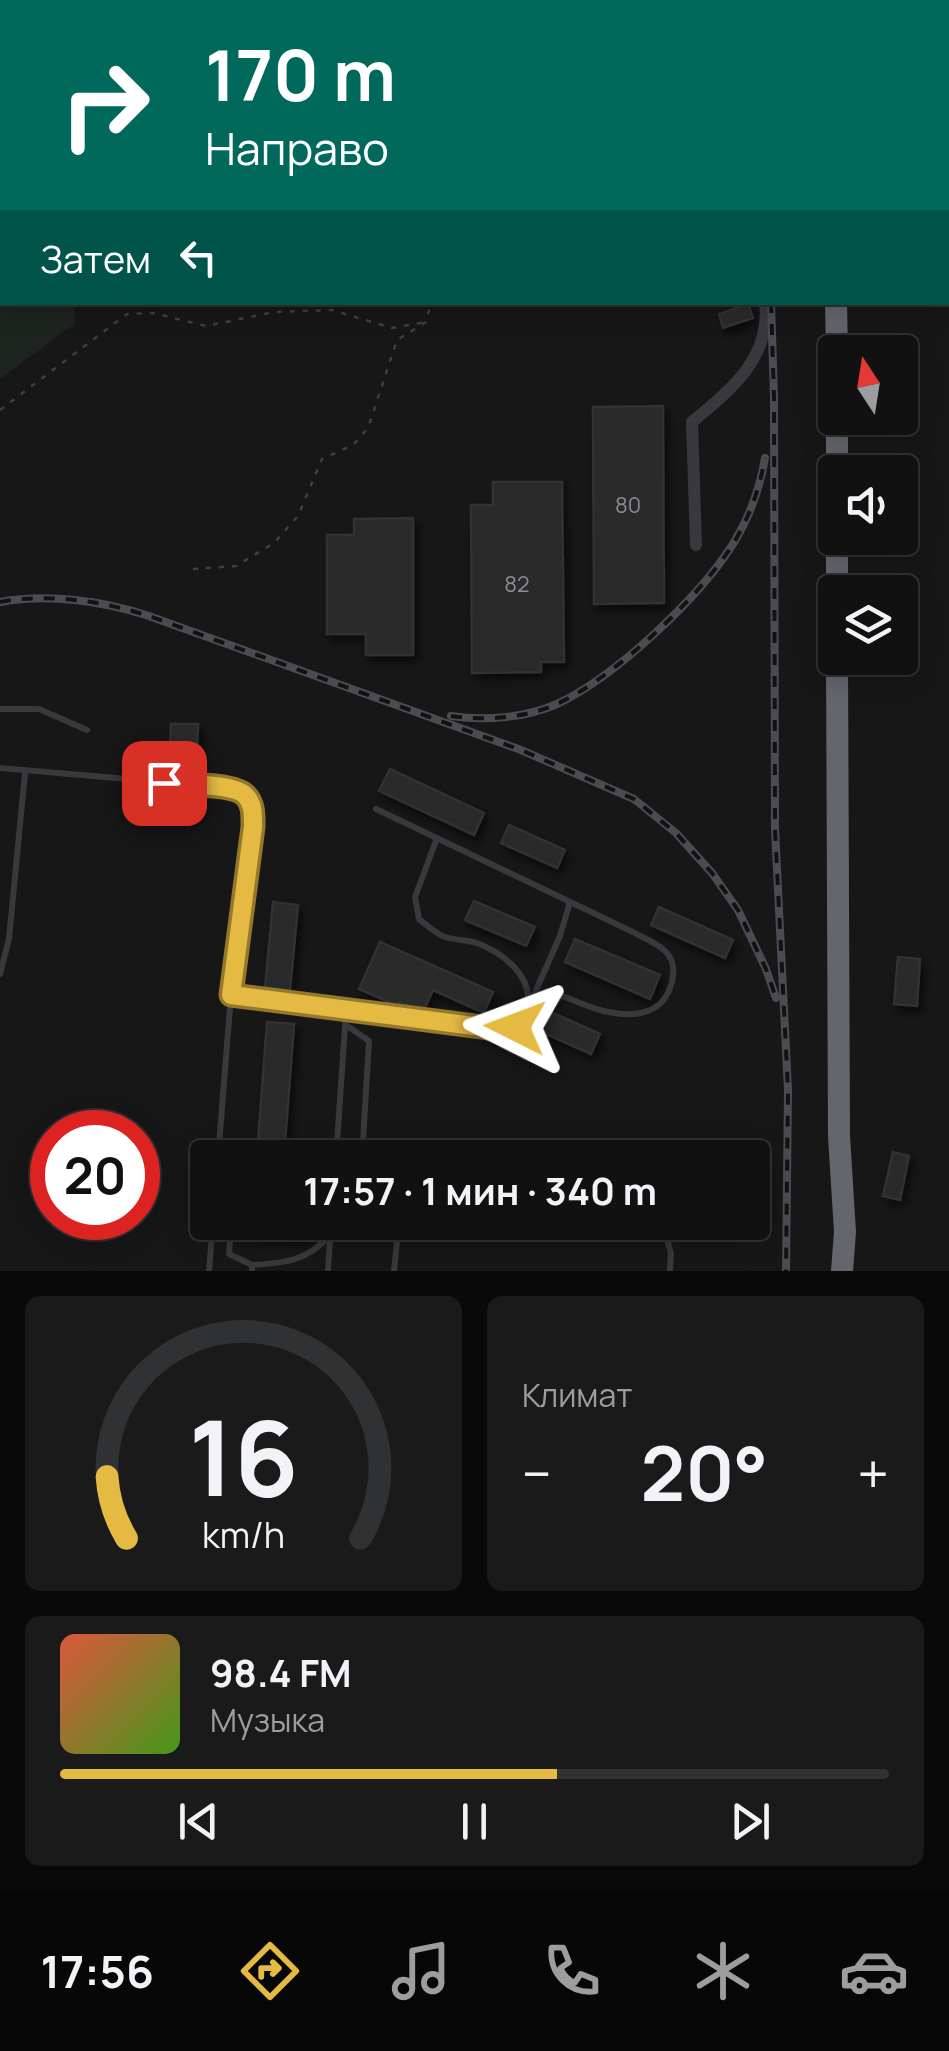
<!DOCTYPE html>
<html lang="ru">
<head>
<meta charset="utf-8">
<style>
	:root { --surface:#111112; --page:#1a1a1b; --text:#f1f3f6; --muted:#9c9d9f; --line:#303132; --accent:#e4ba43 }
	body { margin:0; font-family:Manrope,sans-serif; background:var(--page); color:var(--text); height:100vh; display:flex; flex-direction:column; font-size:38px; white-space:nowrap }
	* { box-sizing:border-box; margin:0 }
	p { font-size:32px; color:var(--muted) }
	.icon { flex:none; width:55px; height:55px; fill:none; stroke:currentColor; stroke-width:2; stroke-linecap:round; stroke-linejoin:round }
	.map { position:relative; height:1271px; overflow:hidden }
	.panel { display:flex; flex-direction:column; gap:25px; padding:25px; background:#09090a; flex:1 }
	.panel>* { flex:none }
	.top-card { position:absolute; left:0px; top:0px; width:950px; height:305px; box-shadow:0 5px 25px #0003,0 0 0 2px var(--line); background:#00695c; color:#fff; overflow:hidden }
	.needle { width:65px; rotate:348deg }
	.controls { position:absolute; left:818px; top:335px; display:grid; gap:20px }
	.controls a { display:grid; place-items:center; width:100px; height:100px; border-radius:10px; background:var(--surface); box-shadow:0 5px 25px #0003,0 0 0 2px var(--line); font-size:50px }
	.speed { position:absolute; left:30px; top:1110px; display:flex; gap:20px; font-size:50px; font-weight:700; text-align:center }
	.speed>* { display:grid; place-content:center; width:130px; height:130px; border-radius:50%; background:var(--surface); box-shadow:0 5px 25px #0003,0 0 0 2px var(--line); line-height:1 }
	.speed .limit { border:15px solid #d22; background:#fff; color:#111 }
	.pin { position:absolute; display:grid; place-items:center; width:85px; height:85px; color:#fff; margin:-42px; border-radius:20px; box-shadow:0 5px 15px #0006 }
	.me { position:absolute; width:110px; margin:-55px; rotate:273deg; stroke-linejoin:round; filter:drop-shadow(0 0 8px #0008) }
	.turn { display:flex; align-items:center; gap:35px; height:210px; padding:0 40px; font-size:45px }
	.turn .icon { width:130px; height:130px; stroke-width:2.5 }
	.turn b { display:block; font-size:70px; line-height:85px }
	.then { display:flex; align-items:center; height:95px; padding:0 40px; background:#0003; gap:20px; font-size:38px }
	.big { font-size:75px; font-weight:700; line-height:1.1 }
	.panel .widget { flex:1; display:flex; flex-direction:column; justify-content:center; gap:15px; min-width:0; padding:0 35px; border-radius:15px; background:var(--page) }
	.panel .dial { align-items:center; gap:0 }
	.dial svg { height:260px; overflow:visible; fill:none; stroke:var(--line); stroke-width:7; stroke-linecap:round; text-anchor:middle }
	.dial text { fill:var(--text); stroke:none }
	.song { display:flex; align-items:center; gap:30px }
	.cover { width:120px; height:120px; border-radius:15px; background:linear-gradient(135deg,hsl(10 70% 55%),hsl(100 70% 35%)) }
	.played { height:10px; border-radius:5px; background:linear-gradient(90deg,var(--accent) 60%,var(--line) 60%) }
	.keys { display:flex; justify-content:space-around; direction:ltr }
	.heat { display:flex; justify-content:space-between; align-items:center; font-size:55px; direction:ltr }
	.panel .tiles { flex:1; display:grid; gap:25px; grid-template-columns:1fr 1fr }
	.widget:last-child { grid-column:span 2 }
	.trip { position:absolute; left:190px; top:1140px; width:580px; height:100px; border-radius:10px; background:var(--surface); box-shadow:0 5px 25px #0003,0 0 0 2px var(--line); font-weight:700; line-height:100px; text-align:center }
	.tab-bar { display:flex; height:160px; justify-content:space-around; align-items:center; background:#070707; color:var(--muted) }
	.tab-bar .icon { width:70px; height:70px }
	.tab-bar .active { color:var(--accent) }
	.tab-bar b { font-size:45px; color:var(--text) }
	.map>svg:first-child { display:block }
	.green { fill:#1d231e }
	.building { fill:#2a2a2c; stroke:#313134; stroke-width:2.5; filter:url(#shadow) }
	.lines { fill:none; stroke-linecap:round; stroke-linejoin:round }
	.path { stroke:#3e3f44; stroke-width:2.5; stroke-dasharray:5 8; stroke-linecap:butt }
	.lane { stroke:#38383d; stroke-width:6 }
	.street { stroke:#38383d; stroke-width:12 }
	.highway { stroke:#64666e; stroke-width:22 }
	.rail-casing { stroke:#4b4c52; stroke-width:8 }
	.rail { stroke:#121213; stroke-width:4; stroke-dasharray:11; stroke-linecap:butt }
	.route-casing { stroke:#94792c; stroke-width:25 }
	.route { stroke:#e4ba43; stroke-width:18 }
	.labels { text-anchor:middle; stroke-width:10; stroke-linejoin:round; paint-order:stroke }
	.number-label { font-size:22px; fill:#898c94 }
</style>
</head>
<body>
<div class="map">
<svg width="949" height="1271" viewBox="0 0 949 1271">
	<defs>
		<filter id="shadow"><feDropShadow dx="3.5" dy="5.5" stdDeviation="5" flood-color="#0009"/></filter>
	</defs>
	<rect width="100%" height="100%" fill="#171718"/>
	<polygon class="green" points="0,108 2,302 73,303 76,323 0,379"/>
	<g class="building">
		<polygon points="748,304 753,318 723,328 719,314"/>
		<polygon points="663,406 664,603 594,604 593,407"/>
		<polygon points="493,482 562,482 564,662 541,662 541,672 472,673 471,505 493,505"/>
		<polygon points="413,518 413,655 366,655 366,634 327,634 327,535 354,535 354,519"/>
		<polygon points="171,724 198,724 197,753 170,752"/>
		<polygon points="390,769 484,813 474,835 379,791"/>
		<polygon points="509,825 565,850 557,868 501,843"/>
		<polygon points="474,901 535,927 526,946 465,920"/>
		<polygon points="273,902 298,905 290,990 265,988"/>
		<polygon points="659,907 733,940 725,958 651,925"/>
		<polygon points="575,939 660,975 650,999 565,962"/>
		<polygon points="380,942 493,992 484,1013 433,990 423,1012 400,1002 398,1006 359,989"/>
		<polygon points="898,957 920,959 917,1006 894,1004"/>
		<polygon points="544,1009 600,1034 591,1054 535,1029"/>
		<polygon points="267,1022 294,1024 285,1143 293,1143 293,1158 247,1158 248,1141 258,1141"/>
		<polygon points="893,1152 909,1156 900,1200 883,1196"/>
		<polygon points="252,1222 308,1222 307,1238 251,1235"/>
	</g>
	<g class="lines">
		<g class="path">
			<polyline points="536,2 539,0"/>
			<polyline points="0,410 127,314 153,313 206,326 274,312 332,310 392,328 426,322"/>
			<polyline points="193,569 236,566 274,543 298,516 322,459 353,445 368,428 397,340 426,322 431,302"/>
		</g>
		<g class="lane">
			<polyline points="0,709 39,709 87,730"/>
			<path d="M0,768l233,20c17,10 19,20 20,39l-22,168 -13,163"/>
			<path d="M437,838l-22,59 4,22c8,6 17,15 26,18 10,3 22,3 32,6 26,10 57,34 50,63"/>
			<polyline points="0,974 9,939 25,773"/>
			<polyline points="231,995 346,1012"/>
			<polyline points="533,997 560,936 570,902"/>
			<polyline points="346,1025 369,1041 362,1158"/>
			<path d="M336,1158l10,-146 151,17 18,-2 22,-31 11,-5c25,7 48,22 75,23 10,1 23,-1 31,-6 17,-9 26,-40 13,-55 -7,-9 -24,-15 -34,-21l-257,-123"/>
			<polyline points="231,1222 229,1254 252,1265 252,1271"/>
			<polyline points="631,1222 645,1224 665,1232 671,1253 670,1271"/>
			<path d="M252,1265c33,-2 56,-4 78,-30"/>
			<polyline points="209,1271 213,1222"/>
			<polyline points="328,1271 331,1222"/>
			<polyline points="394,1271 399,1222"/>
		</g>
		<g class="street">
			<polyline points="741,0 742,2"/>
			<path d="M696,545l-4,-123c39,-32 80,-65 73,-120"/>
		</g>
		<g class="highway">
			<polyline points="836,0 836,2"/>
			<polyline points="836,302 837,352"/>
			<polyline points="837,418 837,472"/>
			<polyline points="837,538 837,592"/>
			<polyline points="837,658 839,1136 845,1232 842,1271"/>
		</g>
		<defs>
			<g id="rail">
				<polyline points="761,0 761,2"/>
				<polyline points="771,302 774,397 775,829 788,1090 786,1271"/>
				<path d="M0,602c48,-9 103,-1 149,14l372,134 113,49 42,34 36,40 26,37 28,59 10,29"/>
				<path d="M451,716c35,5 74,2 106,-12 58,-27 142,-106 176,-160 16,-26 27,-56 32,-86"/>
			</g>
		</defs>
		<use href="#rail" class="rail-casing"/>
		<use href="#rail" class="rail"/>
	</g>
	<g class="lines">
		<defs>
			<path id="route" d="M164,783c19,2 68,0 81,12 9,9 8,21 8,32l-22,168 267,34 17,-2"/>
		</defs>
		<use href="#route" class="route-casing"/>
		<use href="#route" class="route"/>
	</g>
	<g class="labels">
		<g class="number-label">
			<text x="628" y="513">80</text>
			<text x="517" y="592">82</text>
		</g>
	</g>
</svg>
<div class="controls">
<a><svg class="needle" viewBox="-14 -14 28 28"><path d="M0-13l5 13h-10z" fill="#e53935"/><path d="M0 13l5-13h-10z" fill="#9c9d9f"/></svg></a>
<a><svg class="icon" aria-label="sound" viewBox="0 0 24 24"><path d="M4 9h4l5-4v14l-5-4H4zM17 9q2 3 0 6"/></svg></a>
<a><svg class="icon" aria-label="layers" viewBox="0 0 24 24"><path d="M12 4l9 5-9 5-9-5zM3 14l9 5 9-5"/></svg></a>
</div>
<div class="speed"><div class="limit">20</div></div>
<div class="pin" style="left:164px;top:783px;background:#d93025"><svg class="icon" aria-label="arrive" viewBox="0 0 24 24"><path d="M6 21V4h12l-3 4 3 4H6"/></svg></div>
<svg class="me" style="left:515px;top:1027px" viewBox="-20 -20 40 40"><path d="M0-17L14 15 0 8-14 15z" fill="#e4ba43" stroke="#fff" stroke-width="4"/></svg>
<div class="trip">17:57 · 1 мин · 340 m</div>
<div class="top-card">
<div class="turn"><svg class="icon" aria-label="right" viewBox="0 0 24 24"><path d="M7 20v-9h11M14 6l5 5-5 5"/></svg><div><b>170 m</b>Направо</div></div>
<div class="then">Затем<svg class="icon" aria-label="left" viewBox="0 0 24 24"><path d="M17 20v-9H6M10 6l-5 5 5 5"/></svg></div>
</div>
</div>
<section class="panel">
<div class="tiles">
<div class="widget dial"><svg viewBox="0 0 100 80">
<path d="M14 69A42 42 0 1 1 86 69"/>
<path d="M14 69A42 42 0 0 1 8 50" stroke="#e4ba43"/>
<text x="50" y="56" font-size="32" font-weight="700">16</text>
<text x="50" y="72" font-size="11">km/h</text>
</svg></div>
<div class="widget"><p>Климат</p>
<div class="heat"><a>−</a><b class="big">20°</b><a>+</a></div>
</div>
<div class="widget">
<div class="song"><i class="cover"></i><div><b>98.4 FM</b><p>Музыка</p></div></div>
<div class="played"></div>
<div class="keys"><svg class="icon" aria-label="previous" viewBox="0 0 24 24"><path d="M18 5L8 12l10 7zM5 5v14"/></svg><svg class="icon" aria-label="pause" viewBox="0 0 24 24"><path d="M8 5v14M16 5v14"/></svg><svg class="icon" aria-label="next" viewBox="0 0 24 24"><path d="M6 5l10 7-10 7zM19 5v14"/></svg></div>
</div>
</div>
</section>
<nav class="tab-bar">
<b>17:56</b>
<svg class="icon active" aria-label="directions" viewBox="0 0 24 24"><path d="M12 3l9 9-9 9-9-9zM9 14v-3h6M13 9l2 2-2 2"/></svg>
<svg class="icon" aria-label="music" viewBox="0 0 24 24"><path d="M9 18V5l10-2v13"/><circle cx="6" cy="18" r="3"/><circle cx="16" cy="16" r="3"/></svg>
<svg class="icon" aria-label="phone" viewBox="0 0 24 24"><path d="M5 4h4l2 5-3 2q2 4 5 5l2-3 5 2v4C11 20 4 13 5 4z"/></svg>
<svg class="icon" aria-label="climate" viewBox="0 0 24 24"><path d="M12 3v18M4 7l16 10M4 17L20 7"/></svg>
<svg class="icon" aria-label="car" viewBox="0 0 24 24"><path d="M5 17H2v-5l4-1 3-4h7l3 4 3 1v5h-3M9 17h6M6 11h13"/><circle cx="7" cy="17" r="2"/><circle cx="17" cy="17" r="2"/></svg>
</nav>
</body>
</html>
